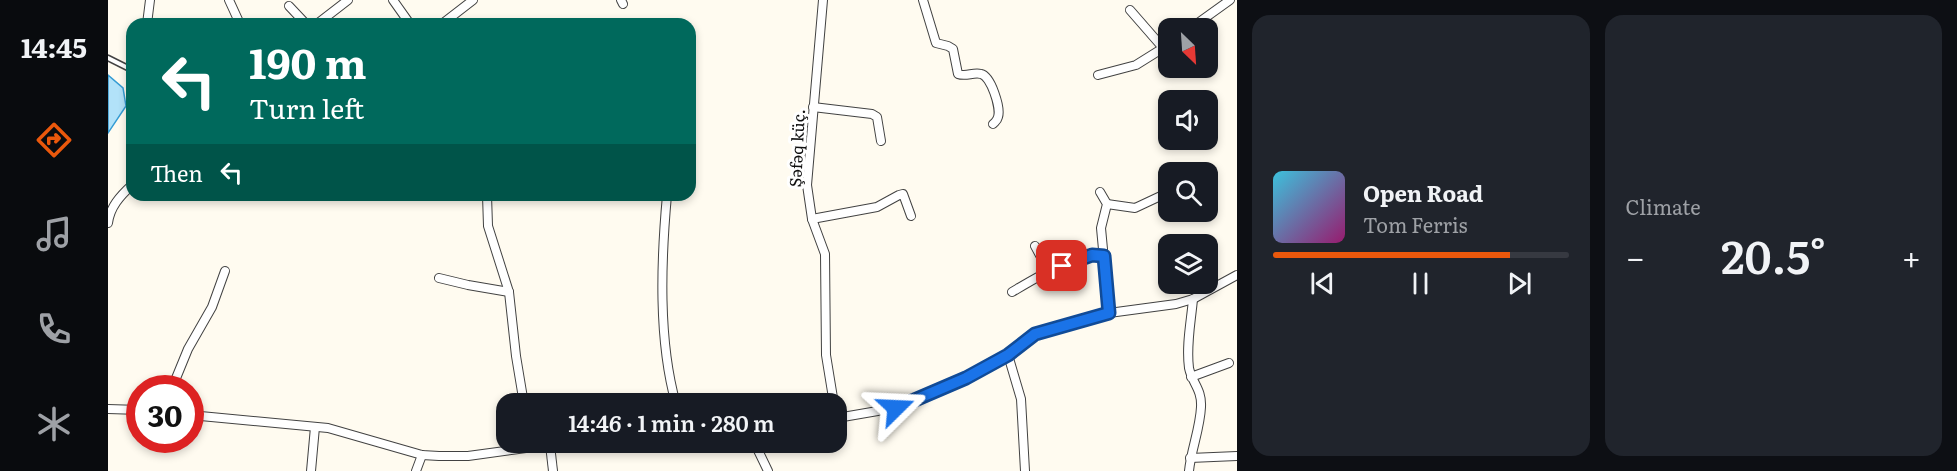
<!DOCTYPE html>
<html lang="en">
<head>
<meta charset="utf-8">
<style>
	:root { --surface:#171b24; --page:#20242c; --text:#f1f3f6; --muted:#9ea1a6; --line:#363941; --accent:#ea580c }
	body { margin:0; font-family:Literata,serif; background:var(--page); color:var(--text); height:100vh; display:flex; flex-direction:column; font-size:22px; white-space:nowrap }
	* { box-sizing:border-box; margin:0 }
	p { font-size:20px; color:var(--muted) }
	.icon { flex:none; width:33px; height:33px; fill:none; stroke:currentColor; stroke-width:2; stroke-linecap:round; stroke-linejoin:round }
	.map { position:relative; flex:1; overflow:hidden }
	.drawer { display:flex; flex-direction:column; gap:15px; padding:15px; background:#0d0f14; width:720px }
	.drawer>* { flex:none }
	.guide { position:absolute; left:18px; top:18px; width:570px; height:183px; border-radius:18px; box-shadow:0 3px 9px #0003; background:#00695c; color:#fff; overflow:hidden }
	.needle { width:39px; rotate:155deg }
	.buttons { position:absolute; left:1050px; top:18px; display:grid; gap:12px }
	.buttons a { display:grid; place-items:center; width:60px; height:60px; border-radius:12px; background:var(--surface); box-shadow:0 3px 9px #0003; font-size:30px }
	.speed { position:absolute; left:18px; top:375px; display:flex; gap:12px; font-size:30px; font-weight:700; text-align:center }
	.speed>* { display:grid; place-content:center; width:78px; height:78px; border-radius:50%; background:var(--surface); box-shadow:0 3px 9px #0003; line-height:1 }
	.speed .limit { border:9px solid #d22; background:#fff; color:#111 }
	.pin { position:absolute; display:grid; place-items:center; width:51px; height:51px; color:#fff; margin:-26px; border-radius:12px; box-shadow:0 3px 9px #0006 }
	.me { position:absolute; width:66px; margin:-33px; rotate:69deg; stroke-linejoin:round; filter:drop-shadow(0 0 4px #0008) }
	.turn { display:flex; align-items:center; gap:21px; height:126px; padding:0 24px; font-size:27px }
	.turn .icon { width:78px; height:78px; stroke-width:2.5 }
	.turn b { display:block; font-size:42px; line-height:51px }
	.then { display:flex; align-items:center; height:57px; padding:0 24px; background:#0003; gap:12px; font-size:22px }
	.big { font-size:45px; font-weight:600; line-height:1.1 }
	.drawer .card { flex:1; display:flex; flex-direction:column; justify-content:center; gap:9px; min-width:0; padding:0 21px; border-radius:18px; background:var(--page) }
	.song { display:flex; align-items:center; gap:18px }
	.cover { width:72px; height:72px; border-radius:9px; background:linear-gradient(135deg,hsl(190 70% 55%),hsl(320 70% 35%)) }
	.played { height:6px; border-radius:3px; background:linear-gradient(90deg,var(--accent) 80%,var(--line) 80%) }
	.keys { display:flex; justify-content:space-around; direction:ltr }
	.heat { display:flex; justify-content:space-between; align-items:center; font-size:33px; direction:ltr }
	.drawer .tiles { flex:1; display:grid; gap:15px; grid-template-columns:repeat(2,1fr) }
	.trip { position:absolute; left:388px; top:393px; width:351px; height:60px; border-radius:18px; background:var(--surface); box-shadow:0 3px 9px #0003; font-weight:600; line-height:60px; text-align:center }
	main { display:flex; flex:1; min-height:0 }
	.dock { display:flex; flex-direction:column; width:108px; justify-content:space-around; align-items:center; background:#090b0e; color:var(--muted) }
	.dock .icon { width:42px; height:42px }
	.dock .current { color:var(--accent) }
	.dock b { font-size:27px; color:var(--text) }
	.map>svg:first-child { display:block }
	.water { fill:#b2e2f9; stroke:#359cd4; stroke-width:1.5 }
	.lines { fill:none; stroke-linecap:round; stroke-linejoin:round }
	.lane-casing { stroke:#424242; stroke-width:7 }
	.street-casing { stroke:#424242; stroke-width:10 }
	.lane { stroke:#fff; stroke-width:4 }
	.street { stroke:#fff; stroke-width:8 }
	.route-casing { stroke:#114b97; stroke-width:15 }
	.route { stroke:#1a73e8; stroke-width:10 }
	.labels { text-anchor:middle; stroke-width:6; stroke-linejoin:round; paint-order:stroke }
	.street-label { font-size:16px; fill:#0f0f0f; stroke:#fff }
</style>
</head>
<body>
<main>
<nav class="dock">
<b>14:45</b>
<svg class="icon current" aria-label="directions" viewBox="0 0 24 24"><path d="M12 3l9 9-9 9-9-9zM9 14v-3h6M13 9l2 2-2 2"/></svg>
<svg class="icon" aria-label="music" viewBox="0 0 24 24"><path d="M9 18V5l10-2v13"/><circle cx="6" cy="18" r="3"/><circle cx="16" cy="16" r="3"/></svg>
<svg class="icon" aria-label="phone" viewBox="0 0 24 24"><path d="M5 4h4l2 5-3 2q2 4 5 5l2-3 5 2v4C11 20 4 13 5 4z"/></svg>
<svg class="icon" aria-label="climate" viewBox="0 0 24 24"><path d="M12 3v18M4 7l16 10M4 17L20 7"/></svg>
</nav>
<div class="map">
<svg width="1129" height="471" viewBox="0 0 1129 471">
	<rect width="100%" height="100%" fill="#fffbf0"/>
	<polygon class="water" points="0,75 15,88 18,106 0,133"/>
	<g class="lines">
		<defs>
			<polyline id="lane" points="0,58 24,70"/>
			<g id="street">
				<polyline points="121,0 132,24"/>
				<polyline points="285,0 302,24"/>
				<polyline points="513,0 515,4"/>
				<polyline points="715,0 699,185 704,219 717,254 718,355 726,404"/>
				<path d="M815,0l13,43 12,3 5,3 5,25c8,3 15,-2 23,0 10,2 20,34 17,43 -1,4 -2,4 -5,7"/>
				<polyline points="181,6 198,24"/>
				<polyline points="1022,10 1056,49"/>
				<polyline points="39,24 42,0"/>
				<polyline points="209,24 240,0"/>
				<polyline points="334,24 365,0"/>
				<polyline points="1083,28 1122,0"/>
				<polyline points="990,75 1028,65 1060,45"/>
				<polyline points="705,107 764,114 769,117 773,141"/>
				<polyline points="992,192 999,204 993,228 1001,313"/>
				<polyline points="379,195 380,226 401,292 408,356 416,404"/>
				<path d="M559,195c-6,66 -9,145 9,209"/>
				<polyline points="999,204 1027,208 1059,193"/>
				<polyline points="704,219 769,207 791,195 795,194 803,216"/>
				<path d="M0,223c2,-16 12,-27 24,-38"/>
				<polyline points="927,246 941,272"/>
				<polyline points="331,278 360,285 401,292"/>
				<path d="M904,292c27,-16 60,-37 92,-36"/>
				<polyline points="900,355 913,399 917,471"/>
				<polyline points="1083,377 1121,363"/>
				<polyline points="64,388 80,349 104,307 117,271"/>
				<polyline points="0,409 32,410"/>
				<polyline points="82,415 220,428 314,455 331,456 360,456 462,442"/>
				<polyline points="729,418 787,408 832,391 900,355 927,334 1001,313 1068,304 1085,299 1129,275"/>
				<polyline points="646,442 660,471"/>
				<polyline points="442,445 445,471"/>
				<polyline points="1082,458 1129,456"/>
				<polyline points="203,471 207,427"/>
				<polyline points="308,471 314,455"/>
				<path d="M1081,471c2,-21 11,-42 12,-64 1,-18 -9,-24 -12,-39 -3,-23 2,-46 4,-69"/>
			</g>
		</defs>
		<use href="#lane" class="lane-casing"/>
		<use href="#street" class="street-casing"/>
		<use href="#lane" class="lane"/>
		<use href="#street" class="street"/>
	</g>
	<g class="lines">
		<defs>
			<polyline id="route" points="788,408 858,378 900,355 927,334 1001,313 996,256 984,255 954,266"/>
		</defs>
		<use href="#route" class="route-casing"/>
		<use href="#route" class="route"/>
	</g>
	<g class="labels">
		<g class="street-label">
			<text transform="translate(689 148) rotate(-87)" y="6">Şəfəq küç.</text>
		</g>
	</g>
</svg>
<div class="buttons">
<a><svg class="needle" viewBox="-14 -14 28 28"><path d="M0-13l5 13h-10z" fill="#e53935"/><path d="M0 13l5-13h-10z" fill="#9ea1a6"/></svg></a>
<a><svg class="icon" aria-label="sound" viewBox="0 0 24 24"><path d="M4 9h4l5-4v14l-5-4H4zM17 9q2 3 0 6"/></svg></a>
<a><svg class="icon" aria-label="search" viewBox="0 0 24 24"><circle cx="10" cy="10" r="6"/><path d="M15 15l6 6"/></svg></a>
<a><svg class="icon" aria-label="layers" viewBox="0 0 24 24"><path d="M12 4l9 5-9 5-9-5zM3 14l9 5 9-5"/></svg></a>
</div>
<div class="speed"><div class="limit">30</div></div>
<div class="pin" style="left:954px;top:266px;background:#d93025"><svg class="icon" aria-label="arrive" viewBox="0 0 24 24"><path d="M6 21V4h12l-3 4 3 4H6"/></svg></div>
<svg class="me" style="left:788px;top:408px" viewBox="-20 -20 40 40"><path d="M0-17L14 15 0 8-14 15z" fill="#1a73e8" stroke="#fff" stroke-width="4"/></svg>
<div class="trip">14:46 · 1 min · 280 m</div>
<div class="guide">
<div class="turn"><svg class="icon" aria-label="left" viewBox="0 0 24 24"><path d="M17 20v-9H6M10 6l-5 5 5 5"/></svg><div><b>190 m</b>Turn left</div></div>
<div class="then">Then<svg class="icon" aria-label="left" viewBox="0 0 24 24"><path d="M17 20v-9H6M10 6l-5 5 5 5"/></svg></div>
</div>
</div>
<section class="drawer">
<div class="tiles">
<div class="card">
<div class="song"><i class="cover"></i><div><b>Open Road</b><p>Tom Ferris</p></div></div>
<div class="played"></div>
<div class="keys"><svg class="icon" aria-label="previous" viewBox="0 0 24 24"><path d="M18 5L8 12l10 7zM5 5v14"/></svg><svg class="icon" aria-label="pause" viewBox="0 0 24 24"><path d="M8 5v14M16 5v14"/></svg><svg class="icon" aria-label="next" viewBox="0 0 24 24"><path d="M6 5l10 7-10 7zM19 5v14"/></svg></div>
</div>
<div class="card"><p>Climate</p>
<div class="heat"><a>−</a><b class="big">20.5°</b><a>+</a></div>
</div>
</div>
</section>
</main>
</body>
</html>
